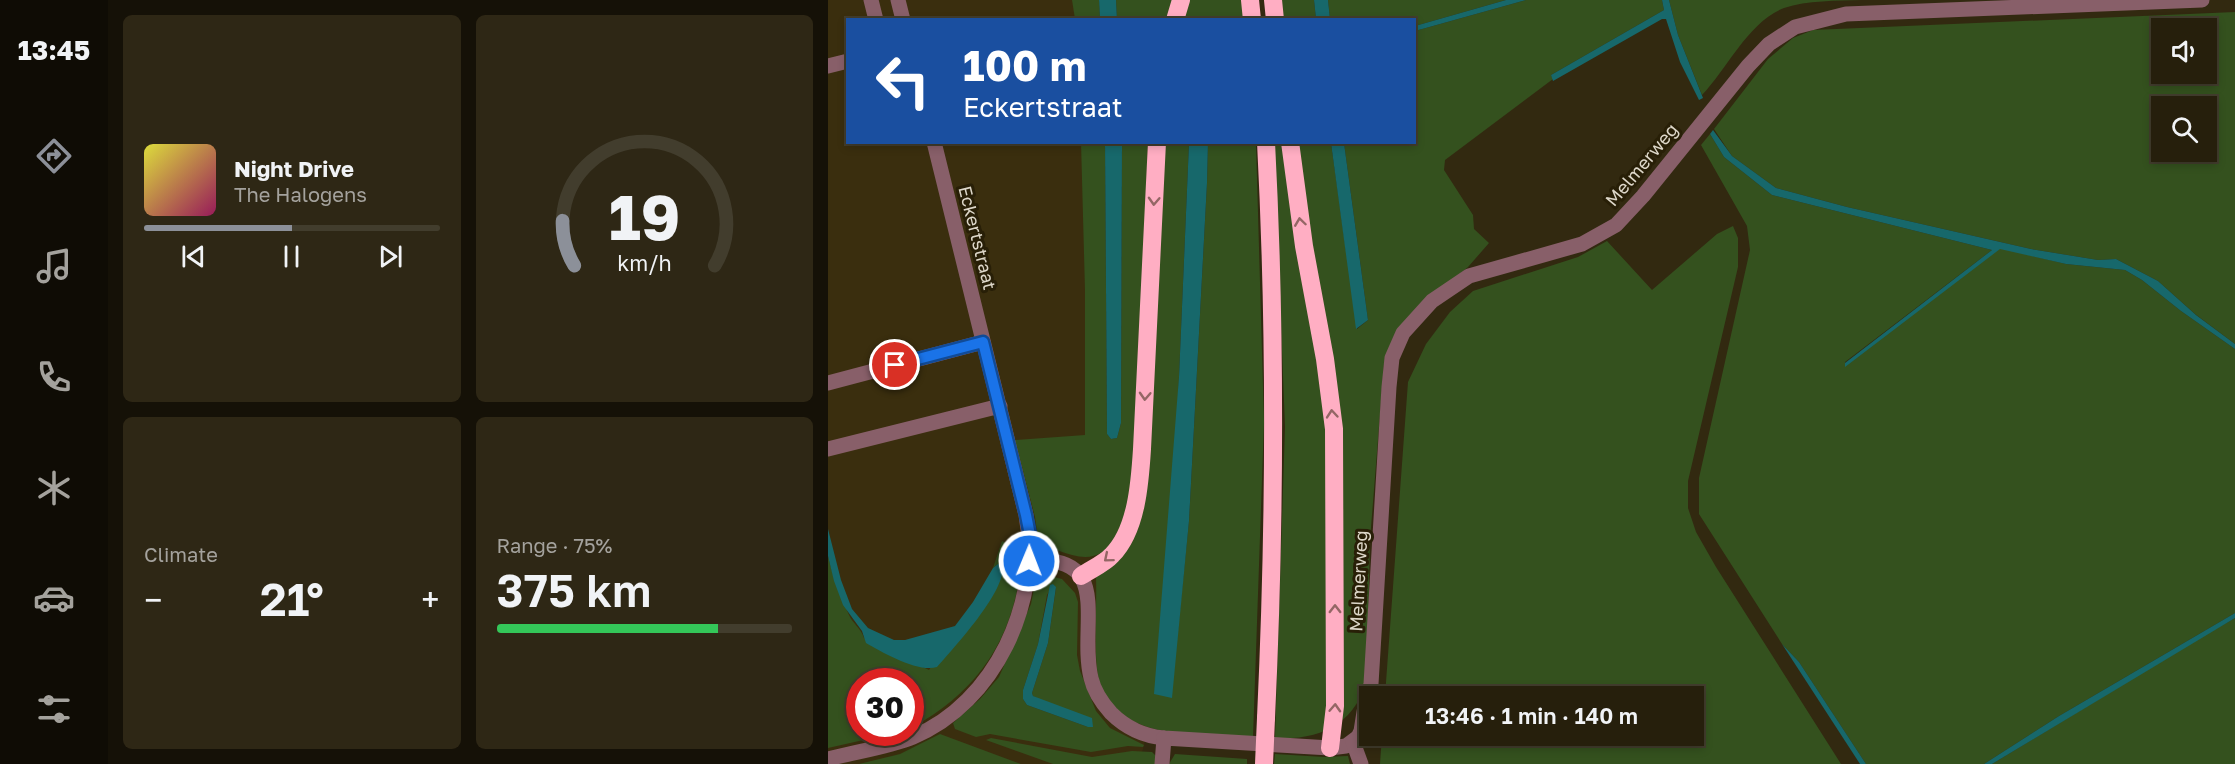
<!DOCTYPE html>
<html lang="en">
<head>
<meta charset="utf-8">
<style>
	:root { --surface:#261f0c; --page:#2e2715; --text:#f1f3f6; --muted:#a4a29d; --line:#423d2d; --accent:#8c9099 }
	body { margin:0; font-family:"Golos Text",sans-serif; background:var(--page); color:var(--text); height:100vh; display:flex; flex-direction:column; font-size:22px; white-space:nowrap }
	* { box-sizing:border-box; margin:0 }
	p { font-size:20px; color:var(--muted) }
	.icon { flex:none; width:33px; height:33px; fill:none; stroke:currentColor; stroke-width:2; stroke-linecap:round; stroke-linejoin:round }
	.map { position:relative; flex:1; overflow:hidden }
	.sheet { display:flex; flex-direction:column; gap:15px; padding:15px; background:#151107; width:720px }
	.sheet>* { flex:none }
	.banner { position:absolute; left:18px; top:18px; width:570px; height:126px; border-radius:0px; box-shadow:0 3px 9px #0003,0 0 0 2px var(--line); background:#1a4fa0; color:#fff; overflow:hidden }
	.tools { position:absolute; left:1323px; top:18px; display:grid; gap:12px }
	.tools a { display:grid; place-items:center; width:66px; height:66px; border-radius:0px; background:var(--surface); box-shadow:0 3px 9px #0003,0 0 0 2px var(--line); font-size:30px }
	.speed { position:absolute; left:18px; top:668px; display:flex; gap:12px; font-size:30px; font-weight:700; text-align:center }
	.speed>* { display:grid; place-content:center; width:78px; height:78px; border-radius:50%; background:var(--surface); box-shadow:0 3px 9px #0003,0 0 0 2px var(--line); line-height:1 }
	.speed .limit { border:9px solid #d22; background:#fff; color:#111 }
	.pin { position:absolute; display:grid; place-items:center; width:51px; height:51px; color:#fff; margin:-26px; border:3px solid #fff; border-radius:50%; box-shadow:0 2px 6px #0007 }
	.me { position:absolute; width:66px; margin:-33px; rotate:1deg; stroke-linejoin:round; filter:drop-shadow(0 0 4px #0008) }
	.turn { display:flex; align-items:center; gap:21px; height:126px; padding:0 18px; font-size:27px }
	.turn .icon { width:78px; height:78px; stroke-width:2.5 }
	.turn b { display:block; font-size:42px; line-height:51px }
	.big { font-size:45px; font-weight:600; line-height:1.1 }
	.sheet .card { flex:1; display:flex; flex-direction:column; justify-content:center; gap:9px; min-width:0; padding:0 21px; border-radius:9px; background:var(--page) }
	.sheet .dial { align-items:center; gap:0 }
	.dial svg { height:156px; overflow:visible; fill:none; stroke:var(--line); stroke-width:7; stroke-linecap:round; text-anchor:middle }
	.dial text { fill:var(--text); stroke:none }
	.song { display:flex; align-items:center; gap:18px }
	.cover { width:72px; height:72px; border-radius:9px; background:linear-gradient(135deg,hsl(60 70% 55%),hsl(330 70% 35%)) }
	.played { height:6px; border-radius:3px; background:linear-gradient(90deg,var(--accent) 50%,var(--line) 50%) }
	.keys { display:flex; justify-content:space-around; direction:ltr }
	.heat { display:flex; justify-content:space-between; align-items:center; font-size:33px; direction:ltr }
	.charge { height:9px; border-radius:4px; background:linear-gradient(90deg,#34c759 75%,var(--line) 0) }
	.sheet .tiles { flex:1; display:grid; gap:15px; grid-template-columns:repeat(2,1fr) }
	.trip { position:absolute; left:531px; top:686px; width:345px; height:60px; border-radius:0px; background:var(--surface); box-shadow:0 3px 9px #0003,0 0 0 2px var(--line); font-weight:600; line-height:60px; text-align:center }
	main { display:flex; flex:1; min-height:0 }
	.menu { display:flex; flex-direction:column; width:108px; justify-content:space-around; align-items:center; background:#0f0c05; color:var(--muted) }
	.menu .icon { width:42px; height:42px }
	.menu .on { color:var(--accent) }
	.menu b { font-size:27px; color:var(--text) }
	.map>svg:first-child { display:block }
	.built { fill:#3a2e0e; fill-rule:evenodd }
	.green { fill:#34511e; fill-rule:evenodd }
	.water { fill:#17686b }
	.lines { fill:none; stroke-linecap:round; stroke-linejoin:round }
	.minor { stroke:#885f69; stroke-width:15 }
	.highway { stroke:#ffaec3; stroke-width:18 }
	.highway-bridge { stroke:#ffaec3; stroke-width:18 }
	.oneway { stroke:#946665 }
	.route-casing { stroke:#114b97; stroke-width:15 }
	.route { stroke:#1a73e8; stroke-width:10 }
	.labels { text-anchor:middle; stroke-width:6; stroke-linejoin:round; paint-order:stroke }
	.street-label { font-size:18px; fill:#ddd7c9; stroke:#281f07 }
</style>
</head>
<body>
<main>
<nav class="menu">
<b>13:45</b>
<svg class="icon on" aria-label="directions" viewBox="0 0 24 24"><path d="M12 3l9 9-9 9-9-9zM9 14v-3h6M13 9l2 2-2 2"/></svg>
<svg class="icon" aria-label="music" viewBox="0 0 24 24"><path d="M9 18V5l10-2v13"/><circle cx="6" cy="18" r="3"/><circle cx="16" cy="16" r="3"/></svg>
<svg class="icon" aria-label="phone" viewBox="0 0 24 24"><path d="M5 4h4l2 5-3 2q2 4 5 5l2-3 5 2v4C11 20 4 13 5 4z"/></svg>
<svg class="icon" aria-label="climate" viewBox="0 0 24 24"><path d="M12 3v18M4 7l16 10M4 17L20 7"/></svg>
<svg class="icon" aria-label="car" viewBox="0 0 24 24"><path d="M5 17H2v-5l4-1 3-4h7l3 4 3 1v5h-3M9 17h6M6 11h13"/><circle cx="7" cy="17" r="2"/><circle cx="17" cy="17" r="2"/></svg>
<svg class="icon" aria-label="filters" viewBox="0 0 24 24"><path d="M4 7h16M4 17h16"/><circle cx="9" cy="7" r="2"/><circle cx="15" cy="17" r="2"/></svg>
</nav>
<section class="sheet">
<div class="tiles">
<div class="card">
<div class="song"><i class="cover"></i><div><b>Night Drive</b><p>The Halogens</p></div></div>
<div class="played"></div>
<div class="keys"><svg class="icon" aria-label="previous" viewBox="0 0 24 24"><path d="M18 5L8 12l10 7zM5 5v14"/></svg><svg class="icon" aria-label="pause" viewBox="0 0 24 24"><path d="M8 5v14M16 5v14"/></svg><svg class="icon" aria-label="next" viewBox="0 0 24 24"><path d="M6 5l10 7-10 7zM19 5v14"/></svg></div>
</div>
<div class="card dial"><svg viewBox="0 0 100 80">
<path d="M14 69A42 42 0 1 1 86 69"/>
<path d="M14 69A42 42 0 0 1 8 46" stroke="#8c9099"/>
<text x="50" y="56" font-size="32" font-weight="700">19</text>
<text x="50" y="72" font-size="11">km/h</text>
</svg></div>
<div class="card"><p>Climate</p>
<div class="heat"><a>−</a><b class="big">21°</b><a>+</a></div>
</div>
<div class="card"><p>Range · 75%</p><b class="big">375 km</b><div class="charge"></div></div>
</div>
</section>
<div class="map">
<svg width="1407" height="764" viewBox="0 0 1407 764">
	<rect width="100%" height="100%" fill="#322910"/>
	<path class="built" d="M0,0h278l1,19 -259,1v122l261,1 56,522 -26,99h-311zM32,681h50v51h-50z"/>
	<g class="green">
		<polygon points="244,0 271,0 272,19 247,19"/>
		<polygon points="288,0 345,0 339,20 289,19"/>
		<polygon points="356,0 416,0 418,19 351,20"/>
		<polygon points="440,0 486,0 488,19 440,19"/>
		<polygon points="500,0 678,0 587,26 586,20 502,19"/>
		<path d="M698,0h136l2,10 -113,65 2,4 -108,81 -1,10 29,45 1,14 15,14 -21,24 -60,51 -13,16 -11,30 -14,176 -3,136c-9,47 -47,65 -92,62l10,-311 -11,-284h57l26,186 11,-9 -24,-177 70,-1 1,-111z"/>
		<path d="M841,0h193c-25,1 -55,0 -78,8 -35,13 -57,61 -82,87l-24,-60z"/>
		<path d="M1407,12v332l-40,-30 -37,-33 -42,-22 -18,1 -67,-11 -184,-42 -71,-19 -44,-32 -18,-27 54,-70 25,-21 20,-8zM1334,28h44v46h-44zM1334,106h44v46h-44z"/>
		<polygon points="882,134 896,157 944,195 1164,250 1017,362 1017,366 1172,248 1238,264 1297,270 1314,280 1353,311 1407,349 1407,613 1231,716 1156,764 1038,764 971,662 954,644 871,514 871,478 922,250 919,226 873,145"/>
		<path d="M253,142l24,1 2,291 4,5 6,-1 4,-15 1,-280h26l-14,345c-11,32 -18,79 -62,67 -14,-4 -24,-8 -34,-17l-3,-21 -20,-77 70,-5v-145z"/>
		<path d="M333,143h28l-10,234 -8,321 18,-177 18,-338 1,-40h48l8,279 -11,315c-54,-3 -148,6 -156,-68 -3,-30 0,-62 -1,-92l31,-31z"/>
		<polygon points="905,226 910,238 910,267 860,481 860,508 868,532 888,567 1013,764 552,764 554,735 866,735 866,696 557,696 580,382 598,344 622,312 645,291 750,257 779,241 824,290 889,234"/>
		<path d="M174,541l20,10c-4,80 -40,139 -111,177l-1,-47h-50v51h39l-71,16v-192c5,21 12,40 21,59 4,9 12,13 15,23l65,32 69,-106 -5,4z"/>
		<path d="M218,575l16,4 13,14 3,9 -1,53 3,16 16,40 14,17 34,17 -1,2 -15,-1 -37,6 -101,-18 -14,3 -21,-8 -2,-6 27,-24 19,-22 32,-73 4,-20zM225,584l3,4 -8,55 -16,50 1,3 55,31 -61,-22 -4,-6v-9l15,-46 9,-49z"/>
		<polygon points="1407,618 1407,764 1164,764 1375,636"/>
		<polygon points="112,734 193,764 31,764 72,754"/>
		<polygon points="163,738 264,757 304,751 324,752 328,756 328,764 225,764 158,740"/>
		<polygon points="347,754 419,759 419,764 341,764"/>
		<polygon points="447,754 496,757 520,756 522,764 446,764"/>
	</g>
	<g class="water">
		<polygon points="271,0 288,0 289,19 272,19"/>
		<polygon points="486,0 500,0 502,19 488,19"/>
		<polygon points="678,0 698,0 587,31 587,26"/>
		<polygon points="834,0 841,0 850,35 875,98 871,100 852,62 838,19 834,19 725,81 723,75 836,10"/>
		<polygon points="885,130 904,156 948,188 1019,207 1203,249 1270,260 1288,259 1330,281 1368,315 1407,344 1407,349 1353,311 1314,280 1297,270 1238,264 1172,249 1017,367 1017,363 1164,250 944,195 896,157 882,134"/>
		<polygon points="277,143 294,143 293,423 289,438 283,439 279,434"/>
		<polygon points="361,143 380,143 379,183 361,521 344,698 326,694 351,377"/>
		<polygon points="503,143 516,143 540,320 528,329"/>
		<path d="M0,529l13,51 11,29 16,19 26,12h11l50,-14 18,-24 20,-34 5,-4 4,2c6,23 -49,83 -65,101 -18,6 -54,-14 -71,-24l-4,-12 -19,-26 -9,-24 -6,-25z"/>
		<polygon points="225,584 228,587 220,643 204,693 205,696 264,718 265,727 260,727 199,705 195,699 195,690 210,644 222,585"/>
		<polygon points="1407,613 1407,618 1164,764 1156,764 1231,716"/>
		<polygon points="954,644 971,662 1038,764 1032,764"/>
	</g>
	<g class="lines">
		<g class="minor">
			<polyline points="43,0 48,20"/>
			<polyline points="70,0 75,20"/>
			<polyline points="0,66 20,61"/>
			<polyline points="0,383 155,342"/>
			<polyline points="0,449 172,406"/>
			<path d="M201,561c86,-8 49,64 62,117 3,13 11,25 20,35 15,15 32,23 53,25l166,10 16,-2 12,-9 3,-6 4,-25 6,-22 18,-297 3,-29 11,-25 29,-32 37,-25 113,-32 34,-19 27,-29 105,-130 21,-22 26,-17 51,-13 356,-14"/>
			<polyline points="525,742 533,764"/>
			<path d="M0,759c26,-7 61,-12 85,-22 82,-34 129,-136 113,-222l-92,-373"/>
			<polyline points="334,764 336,738"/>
		</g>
		<g class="highway">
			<polyline points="422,0 424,20"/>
			<polyline points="445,0 447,20"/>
			<polyline points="347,20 353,0"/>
			<path d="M438,142c10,192 9,384 0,576"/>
			<polyline points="462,142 476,246 497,359 506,429 507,706 502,748"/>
			<path d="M253,576c10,-7 23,-12 31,-21 25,-25 28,-74 30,-106l15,-307"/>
		</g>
		<polyline class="highway-bridge" points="436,764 438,718"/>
	</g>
	<defs><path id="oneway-chevron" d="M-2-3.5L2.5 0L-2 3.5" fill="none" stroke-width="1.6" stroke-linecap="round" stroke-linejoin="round" transform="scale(1.5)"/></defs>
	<g class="oneway">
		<use href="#oneway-chevron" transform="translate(326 201) rotate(93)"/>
		<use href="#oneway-chevron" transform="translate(472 222) rotate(-98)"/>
		<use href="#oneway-chevron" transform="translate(317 396) rotate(93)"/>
		<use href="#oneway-chevron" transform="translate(504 414) rotate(-95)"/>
		<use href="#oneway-chevron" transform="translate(280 558) rotate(140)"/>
		<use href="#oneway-chevron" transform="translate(507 609) rotate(-90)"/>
		<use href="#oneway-chevron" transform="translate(507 708) rotate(-87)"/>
	</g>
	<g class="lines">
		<defs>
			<polyline id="route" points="67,365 155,342 198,515 202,535 201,561"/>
		</defs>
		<use href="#route" class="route-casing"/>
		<use href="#route" class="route"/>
	</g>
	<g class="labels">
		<g class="street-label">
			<text transform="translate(814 165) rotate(-50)" y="6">Melmerweg</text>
			<text transform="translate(149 238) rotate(76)" y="6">Eckertstraat</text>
			<text transform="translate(531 581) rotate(-87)" y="6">Melmerweg</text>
		</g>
	</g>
</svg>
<div class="tools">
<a><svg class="icon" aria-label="sound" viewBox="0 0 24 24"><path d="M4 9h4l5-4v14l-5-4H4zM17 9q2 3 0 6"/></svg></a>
<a><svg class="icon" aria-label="search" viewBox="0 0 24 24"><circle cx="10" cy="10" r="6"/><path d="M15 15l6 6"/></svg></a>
</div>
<div class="speed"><div class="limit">30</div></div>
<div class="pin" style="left:67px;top:365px;background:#d93025"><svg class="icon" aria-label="arrive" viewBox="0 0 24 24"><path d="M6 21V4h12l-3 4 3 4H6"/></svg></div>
<svg class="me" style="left:201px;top:561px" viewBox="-20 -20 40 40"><circle r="17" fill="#1a73e8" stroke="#fff" stroke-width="3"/><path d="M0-11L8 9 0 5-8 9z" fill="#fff"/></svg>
<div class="trip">13:46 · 1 min · 140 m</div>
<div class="banner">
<div class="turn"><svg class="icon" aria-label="left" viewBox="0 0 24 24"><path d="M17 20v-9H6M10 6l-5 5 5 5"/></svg><div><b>100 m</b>Eckertstraat</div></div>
</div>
</div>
</main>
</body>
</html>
